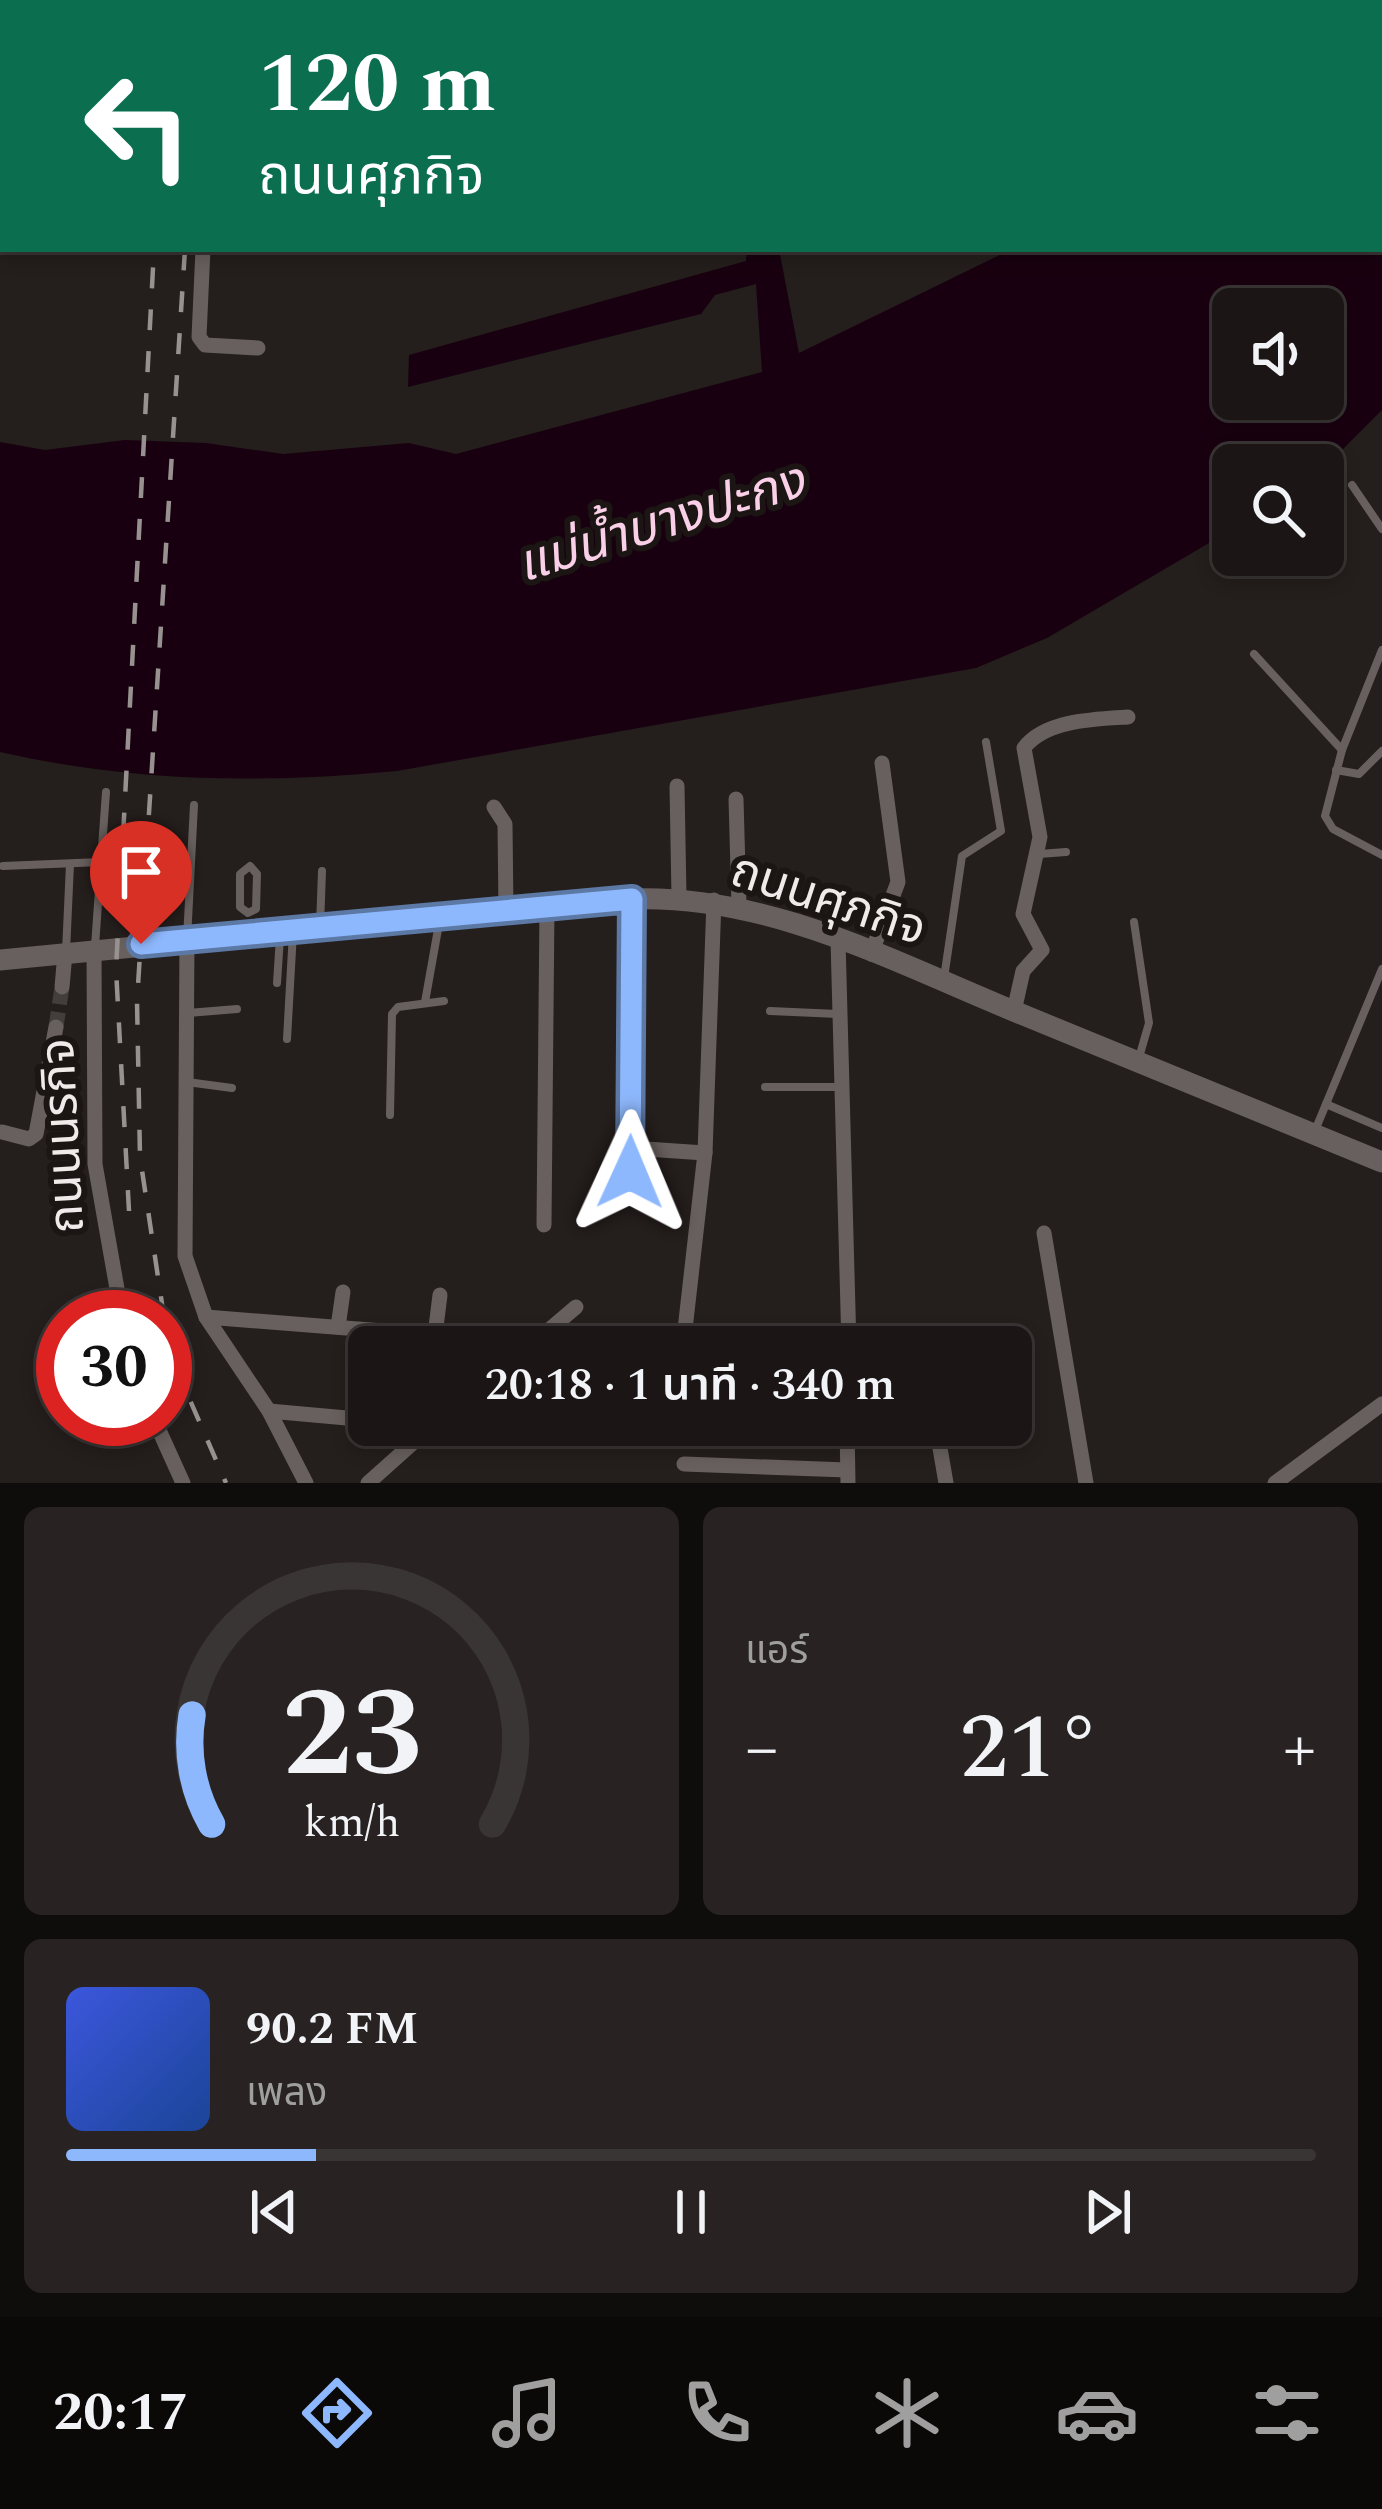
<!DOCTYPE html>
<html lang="th">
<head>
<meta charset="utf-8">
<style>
	:root { --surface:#1b1615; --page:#282322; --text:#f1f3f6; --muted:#a09fa0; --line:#393534; --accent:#8eb8fd }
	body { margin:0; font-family:Spectral,"Noto Sans Thai",serif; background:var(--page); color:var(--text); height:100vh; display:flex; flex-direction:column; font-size:45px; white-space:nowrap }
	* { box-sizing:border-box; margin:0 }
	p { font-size:39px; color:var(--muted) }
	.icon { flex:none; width:66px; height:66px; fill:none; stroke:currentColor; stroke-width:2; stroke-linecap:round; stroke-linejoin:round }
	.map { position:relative; height:1483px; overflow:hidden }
	.drawer { display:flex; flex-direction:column; gap:24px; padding:24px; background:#0f0c0c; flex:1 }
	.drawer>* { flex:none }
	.guide { position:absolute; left:0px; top:0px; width:1383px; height:252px; box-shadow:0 6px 18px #0003,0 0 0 3px var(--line); background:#0b6e4f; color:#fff; overflow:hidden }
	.fabs { position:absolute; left:1212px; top:288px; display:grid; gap:24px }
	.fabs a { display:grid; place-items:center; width:132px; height:132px; border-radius:18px; background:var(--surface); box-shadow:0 6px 18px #0003,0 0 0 3px var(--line); font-size:60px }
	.speed { position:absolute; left:36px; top:1290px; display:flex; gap:24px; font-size:60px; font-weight:700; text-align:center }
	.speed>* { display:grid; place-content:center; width:156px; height:156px; border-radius:50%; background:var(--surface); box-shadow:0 6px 18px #0003,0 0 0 3px var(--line); line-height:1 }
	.speed .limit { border:18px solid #d22; background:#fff; color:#111 }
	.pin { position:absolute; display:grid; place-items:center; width:102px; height:102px; color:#fff; margin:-123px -51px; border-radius:50% 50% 50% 0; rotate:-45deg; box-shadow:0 0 12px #0007 }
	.pin .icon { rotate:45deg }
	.me { position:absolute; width:132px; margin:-66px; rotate:1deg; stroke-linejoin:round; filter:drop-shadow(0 0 9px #0008) }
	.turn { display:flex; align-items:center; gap:42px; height:252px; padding:0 60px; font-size:54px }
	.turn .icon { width:156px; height:156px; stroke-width:2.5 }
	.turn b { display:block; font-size:84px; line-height:102px }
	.big { font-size:90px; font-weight:600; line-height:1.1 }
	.drawer .widget { flex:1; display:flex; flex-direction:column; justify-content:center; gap:18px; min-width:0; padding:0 42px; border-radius:18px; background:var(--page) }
	.drawer .dial { align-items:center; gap:0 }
	.dial svg { height:312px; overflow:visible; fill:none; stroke:var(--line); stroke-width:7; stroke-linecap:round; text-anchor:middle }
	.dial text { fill:var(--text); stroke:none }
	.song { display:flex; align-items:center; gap:36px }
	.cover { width:144px; height:144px; border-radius:18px; background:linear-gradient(135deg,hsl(230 70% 55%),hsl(220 70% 35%)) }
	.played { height:12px; border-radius:6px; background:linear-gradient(90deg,var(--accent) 20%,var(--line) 20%) }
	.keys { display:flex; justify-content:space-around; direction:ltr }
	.heat { display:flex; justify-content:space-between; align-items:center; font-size:66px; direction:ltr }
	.drawer .tiles { flex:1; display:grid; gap:24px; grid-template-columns:1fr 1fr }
	.widget:last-child { grid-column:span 2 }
	.trip { position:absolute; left:348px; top:1326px; width:684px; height:120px; border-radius:18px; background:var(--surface); box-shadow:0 6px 18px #0003,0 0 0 3px var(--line); font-weight:600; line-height:120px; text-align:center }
	.tabs { display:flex; height:192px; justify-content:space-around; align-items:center; background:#0b0908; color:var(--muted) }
	.tabs .icon { width:84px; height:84px }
	.tabs .selected { color:var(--accent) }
	.tabs b { font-size:54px; color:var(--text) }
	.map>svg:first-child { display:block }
	.water { fill:#190010; fill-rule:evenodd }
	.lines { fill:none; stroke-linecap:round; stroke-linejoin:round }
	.street-tunnel { stroke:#433d3b; stroke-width:15; stroke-dasharray:15 8; stroke-linecap:butt }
	.lane { stroke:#68605e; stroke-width:8 }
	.street { stroke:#68605e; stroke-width:15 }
	.secondary { stroke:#68605e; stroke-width:21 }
	.rail { stroke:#979190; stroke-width:4.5; stroke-dasharray:21 21; stroke-linecap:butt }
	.route-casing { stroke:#5c78a4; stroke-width:30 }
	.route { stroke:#8eb8fd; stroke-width:21 }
	.labels { text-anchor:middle; stroke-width:12; stroke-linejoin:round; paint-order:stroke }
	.street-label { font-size:48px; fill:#f0ebea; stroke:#1b1513 }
	.water-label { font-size:51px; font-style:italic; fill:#fad0e8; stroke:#1b1513 }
</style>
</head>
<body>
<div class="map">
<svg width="1382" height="1483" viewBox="0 0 1382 1483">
	<rect width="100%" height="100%" fill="#241e1c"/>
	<path class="water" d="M1338,0h44v410l-59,59 -90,-4v64l-186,109 -71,30 -579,103c-134,13 -266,11 -397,-19v-310l45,8 80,-10 81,3 77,11 126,-11 47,11 306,-82 -6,-88 -41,11 -14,19 -293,73 1,-32 337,-94 1,-12h32l20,104 213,-104h368v-246h-45zM1233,309h90v90h-90z"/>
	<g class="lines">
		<polyline class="street-tunnel" points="56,1027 62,987"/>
		<g class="lane">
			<polyline points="955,0 956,3"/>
			<polyline points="1083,0 1085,3"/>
			<polyline points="1107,0 1109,3"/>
			<polyline points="1352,485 1382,529"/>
			<polyline points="1382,650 1342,750 1325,816 1333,829 1382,855"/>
			<polyline points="1254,654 1342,750"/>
			<polyline points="1336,770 1359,774 1382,751"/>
			<polyline points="1039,854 1066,852"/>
			<polyline points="3,866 101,862"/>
			<polygon points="250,866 257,874 256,909 248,913 240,907 240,874"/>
			<polyline points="1134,922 1149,1023 1138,1061"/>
			<polyline points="320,926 322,871"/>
			<polyline points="187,939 194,805"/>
			<polyline points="95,946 106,792"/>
			<polyline points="66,952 70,864"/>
			<polyline points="944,978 962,856 1001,831 986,742"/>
			<polyline points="277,983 280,937"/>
			<polyline points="425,1002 440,918"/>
			<polyline points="770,1011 838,1014"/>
			<polyline points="188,1013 237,1009"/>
			<polyline points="287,1039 293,932"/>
			<polyline points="187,1082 232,1088"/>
			<polyline points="765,1087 841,1087"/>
			<polyline points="1326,1104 1382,1128"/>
			<polyline points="390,1115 392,1014 398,1007 444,1001"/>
			<polyline points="1314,1133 1382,969"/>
		</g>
		<g class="street">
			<polyline points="213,3 213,0"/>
			<polyline points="203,249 199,337 205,345 258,348"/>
			<polyline points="677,786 679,897"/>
			<polyline points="736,799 739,905"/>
			<polyline points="494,807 505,824 506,911"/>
			<polyline points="187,939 185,1256 206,1317 269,1411 306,1483"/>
			<polyline points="838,940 849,1347"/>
			<polyline points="94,950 95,1164 122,1317"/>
			<polyline points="871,954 898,882 882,763"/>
			<polyline points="62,987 65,953"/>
			<path d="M1014,1011l9,-40 19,-21 -19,-36 17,-77 -16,-89c21,-28 71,-29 104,-31"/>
			<polyline points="2,1132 29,1139 36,1134 56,1027"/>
			<polyline points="631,1148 631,899"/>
			<polyline points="631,1199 631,1148 705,1153"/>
			<polyline points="544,1225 547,907"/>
			<polyline points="1044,1233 1086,1483"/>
			<polyline points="206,1317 534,1343"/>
			<polyline points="338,1327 343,1292"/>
			<polyline points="435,1335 440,1295"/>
			<polyline points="529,1347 576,1307"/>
			<polyline points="683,1347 705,1153 714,900"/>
			<polyline points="269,1411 369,1420"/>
			<polyline points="154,1419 183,1483"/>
			<polyline points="847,1425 848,1483"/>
			<polyline points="847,1430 936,1425 946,1483"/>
			<polyline points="684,1464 847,1470"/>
			<polyline points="368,1483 433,1425"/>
			<polyline points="1275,1483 1382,1404"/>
		</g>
		<path class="secondary" d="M0,960l631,-61c137,-5 261,62 385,113 122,50 244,100 366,150"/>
		<g class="rail">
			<polyline points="167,3 167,0"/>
			<polyline points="200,3 200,0"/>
			<polyline points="129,1211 116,969 154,249"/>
			<polyline points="164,1317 140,1157 137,1001 185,249"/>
			<polyline points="165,1322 186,1391 226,1483"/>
		</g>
	</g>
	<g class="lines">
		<defs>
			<polyline id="route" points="141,944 632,899 630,1172"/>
		</defs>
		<use href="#route" class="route-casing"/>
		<use href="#route" class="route"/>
	</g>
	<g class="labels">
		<g class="street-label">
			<text transform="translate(829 898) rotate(18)" y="17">ถนนศุภกิจ</text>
			<text transform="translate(61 1136) rotate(-93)" y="17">ถนนนรกิจ</text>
		</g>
		<g class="water-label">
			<text transform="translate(660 521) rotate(-17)" y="18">แม่น้ำบางปะกง</text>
		</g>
	</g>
</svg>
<div class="fabs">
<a><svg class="icon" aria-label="sound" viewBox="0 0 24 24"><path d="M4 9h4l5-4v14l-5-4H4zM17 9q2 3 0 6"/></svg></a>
<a><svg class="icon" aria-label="search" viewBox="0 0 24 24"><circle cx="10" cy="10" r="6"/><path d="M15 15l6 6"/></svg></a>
</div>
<div class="speed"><div class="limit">30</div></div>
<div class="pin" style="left:141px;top:944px;background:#d93025"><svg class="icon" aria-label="arrive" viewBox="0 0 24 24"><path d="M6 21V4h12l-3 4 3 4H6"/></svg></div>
<svg class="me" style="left:630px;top:1172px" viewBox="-20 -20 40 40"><path d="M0-17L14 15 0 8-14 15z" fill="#8eb8fd" stroke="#fff" stroke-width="4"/></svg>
<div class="trip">20:18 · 1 นาที · 340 m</div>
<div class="guide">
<div class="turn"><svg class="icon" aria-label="left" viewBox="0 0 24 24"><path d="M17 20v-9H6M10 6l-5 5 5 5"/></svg><div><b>120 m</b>ถนนศุภกิจ</div></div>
</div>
</div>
<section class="drawer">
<div class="tiles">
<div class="widget dial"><svg viewBox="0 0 100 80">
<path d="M14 69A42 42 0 1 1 86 69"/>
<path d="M14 69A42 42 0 0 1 9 41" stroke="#8eb8fd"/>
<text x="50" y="56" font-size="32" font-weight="700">23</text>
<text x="50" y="72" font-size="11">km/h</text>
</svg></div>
<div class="widget"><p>แอร์</p>
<div class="heat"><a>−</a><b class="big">21°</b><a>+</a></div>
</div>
<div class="widget">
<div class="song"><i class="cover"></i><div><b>90.2 FM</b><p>เพลง</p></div></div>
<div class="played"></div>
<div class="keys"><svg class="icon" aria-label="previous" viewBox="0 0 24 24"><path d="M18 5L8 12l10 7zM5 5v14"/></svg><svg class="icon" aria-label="pause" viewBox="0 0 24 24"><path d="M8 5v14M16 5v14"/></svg><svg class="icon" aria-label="next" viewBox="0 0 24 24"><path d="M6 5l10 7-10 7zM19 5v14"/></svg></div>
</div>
</div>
</section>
<nav class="tabs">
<b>20:17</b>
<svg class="icon selected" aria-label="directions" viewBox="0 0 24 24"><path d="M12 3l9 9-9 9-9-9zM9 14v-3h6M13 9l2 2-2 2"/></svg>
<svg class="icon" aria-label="music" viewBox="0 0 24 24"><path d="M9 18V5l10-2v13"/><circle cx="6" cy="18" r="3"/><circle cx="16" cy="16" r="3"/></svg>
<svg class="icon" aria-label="phone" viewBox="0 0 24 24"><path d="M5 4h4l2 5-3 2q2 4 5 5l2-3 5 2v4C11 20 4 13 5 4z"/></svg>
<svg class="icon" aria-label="climate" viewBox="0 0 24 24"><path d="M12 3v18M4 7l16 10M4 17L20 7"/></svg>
<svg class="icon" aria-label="car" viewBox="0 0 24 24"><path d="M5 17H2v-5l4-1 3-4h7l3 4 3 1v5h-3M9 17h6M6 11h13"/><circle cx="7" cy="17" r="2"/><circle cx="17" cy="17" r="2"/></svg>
<svg class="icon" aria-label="filters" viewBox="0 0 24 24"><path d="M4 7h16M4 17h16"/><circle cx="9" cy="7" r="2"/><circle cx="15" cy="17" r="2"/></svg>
</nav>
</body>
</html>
